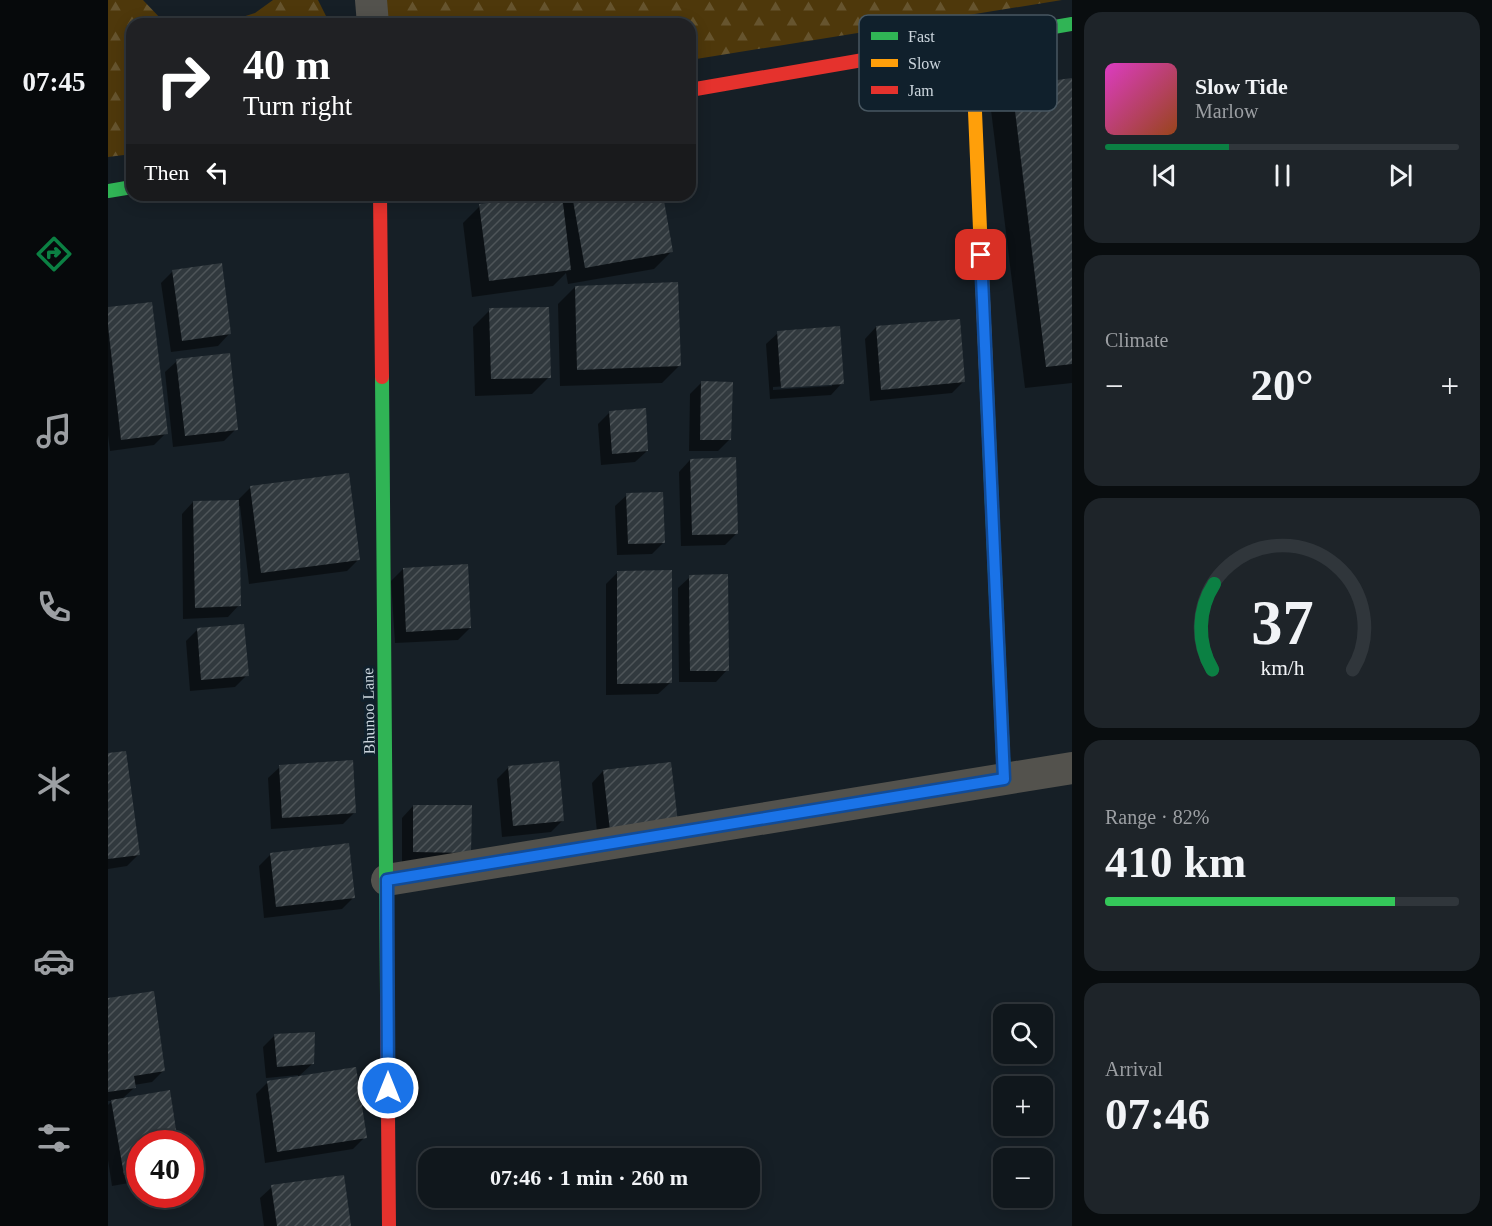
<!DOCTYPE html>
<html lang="en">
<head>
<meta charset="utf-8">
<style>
	:root { --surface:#10171c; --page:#1e2429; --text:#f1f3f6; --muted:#9c9fa3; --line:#30363b; --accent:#0b8043 }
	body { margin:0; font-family:"Times New Roman",serif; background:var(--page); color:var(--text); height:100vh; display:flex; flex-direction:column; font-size:22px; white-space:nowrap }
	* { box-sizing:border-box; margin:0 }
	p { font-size:20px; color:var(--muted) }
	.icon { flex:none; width:33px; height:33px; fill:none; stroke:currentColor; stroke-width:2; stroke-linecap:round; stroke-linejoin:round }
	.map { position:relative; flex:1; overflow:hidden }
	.sheet { display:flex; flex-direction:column; gap:12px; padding:12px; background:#090d0f; width:420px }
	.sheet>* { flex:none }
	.hud { position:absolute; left:18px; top:18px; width:570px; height:183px; border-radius:18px; box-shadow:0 3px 15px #0003,0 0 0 2px var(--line); background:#202124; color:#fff; overflow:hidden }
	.controls { position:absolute; left:885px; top:1004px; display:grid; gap:12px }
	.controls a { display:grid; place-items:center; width:60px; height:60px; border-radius:12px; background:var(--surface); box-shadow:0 3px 15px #0003,0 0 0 2px var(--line); font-size:30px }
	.speed { position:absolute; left:18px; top:1130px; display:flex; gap:12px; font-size:30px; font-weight:700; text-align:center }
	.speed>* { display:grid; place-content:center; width:78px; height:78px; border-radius:50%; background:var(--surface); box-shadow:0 3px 15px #0003,0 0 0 2px var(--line); line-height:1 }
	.speed .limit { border:9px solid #d22; background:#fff; color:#111 }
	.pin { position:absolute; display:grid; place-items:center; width:51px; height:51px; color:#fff; margin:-26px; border-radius:12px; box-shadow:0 3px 9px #0006 }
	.me { position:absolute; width:66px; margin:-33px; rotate:0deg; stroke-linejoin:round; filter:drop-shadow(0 0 4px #0008) }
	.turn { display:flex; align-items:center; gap:21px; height:126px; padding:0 18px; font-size:27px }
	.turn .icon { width:78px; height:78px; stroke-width:2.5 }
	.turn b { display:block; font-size:42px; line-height:51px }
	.then { display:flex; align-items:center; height:57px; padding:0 18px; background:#0003; gap:12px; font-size:22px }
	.big { font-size:45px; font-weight:700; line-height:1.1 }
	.sheet .card { flex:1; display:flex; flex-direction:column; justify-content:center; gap:9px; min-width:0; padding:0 21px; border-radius:18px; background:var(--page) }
	.sheet .dial { align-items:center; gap:0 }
	.dial svg { height:156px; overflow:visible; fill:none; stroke:var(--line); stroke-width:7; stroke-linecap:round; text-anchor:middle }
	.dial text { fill:var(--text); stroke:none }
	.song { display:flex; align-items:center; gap:18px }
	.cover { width:72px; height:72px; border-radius:9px; background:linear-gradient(135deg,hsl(310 70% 55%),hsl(20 70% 35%)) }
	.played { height:6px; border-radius:3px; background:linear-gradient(90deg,var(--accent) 35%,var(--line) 35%) }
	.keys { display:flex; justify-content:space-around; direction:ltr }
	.heat { display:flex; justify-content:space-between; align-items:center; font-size:33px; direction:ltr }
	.charge { height:9px; border-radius:4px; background:linear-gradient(90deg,#34c759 82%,var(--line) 0) }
	.trip { position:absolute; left:310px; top:1148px; width:342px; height:60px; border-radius:18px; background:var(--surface); box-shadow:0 3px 15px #0003,0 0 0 2px var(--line); font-weight:700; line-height:60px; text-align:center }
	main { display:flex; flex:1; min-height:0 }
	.tabs { display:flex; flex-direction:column; width:108px; justify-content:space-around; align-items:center; background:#06090b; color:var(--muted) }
	.tabs .icon { width:42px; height:42px }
	.tabs .selected { color:var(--accent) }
	.tabs b { font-size:27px; color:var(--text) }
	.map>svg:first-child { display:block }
	.forest { fill:url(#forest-firs) }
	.shadow { fill:#0007; fill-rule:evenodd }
	.building { fill:url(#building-hatch) }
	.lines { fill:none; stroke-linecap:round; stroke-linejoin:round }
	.street { stroke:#53524d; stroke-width:32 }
	.fast { stroke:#30b455; stroke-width:14 }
	.slow { stroke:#ff9f0a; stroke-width:14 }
	.jam { stroke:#e5322d; stroke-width:14 }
	.route-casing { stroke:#114b97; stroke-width:15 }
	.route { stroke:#1a73e8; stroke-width:10 }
	.labels { text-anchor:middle; stroke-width:6; stroke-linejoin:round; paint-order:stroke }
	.street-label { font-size:16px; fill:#ccd6de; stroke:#10202c }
	.key { fill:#10202c; stroke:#485761; stroke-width:1.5 }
	.key-label { font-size:16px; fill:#ccd6de }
</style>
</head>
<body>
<main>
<nav class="tabs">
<b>07:45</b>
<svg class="icon selected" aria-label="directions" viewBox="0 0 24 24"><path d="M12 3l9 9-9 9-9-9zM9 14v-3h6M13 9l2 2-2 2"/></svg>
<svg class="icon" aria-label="music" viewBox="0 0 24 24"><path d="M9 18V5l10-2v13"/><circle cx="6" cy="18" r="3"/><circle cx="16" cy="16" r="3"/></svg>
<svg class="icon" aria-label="phone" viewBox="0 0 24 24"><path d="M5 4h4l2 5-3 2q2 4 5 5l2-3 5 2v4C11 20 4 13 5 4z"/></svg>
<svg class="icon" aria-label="climate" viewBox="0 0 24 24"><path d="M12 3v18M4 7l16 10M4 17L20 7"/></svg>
<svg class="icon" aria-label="car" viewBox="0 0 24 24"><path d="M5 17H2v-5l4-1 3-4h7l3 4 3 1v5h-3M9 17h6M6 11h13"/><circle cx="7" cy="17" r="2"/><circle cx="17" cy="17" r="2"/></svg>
<svg class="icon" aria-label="filters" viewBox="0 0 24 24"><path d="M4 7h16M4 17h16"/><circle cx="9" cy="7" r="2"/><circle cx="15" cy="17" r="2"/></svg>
</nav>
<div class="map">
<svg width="964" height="1226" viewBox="0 0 964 1226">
	<defs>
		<pattern id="forest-firs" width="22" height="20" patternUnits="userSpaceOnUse" patternTransform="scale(1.5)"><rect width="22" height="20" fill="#4e380b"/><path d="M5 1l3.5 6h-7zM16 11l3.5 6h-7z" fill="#66542e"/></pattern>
		<pattern id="building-hatch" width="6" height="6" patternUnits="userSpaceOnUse" patternTransform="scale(1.5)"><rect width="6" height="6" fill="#31393e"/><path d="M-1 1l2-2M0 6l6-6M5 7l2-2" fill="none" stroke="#4e5559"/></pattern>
	</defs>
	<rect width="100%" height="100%" fill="#161f26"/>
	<g class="forest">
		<polygon points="0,0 35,0 54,20 64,24 24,24 24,154 0,157"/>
		<polygon points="165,0 210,0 222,24 112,24 147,13"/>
		<polygon points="267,0 954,0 582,60 582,24 274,24"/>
	</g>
	<g class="shadow">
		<polygon points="964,80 964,383 917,388 883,110 904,88"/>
		<polygon points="461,195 553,195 563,252 546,269 460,284 458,273 445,286 364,297 355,223 372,206 454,203"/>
		<polygon points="65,271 121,334 110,346 63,352 53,283"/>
		<polygon points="467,287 571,366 554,383 452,386 450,304"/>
		<polygon points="0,309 58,433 46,445 2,451 0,435"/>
		<polygon points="382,310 441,377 424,394 367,396 365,327"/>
		<polygon points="768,327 855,382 844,393 762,401 757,339"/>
		<path d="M670,333l64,50 -11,12 -61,4 -4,-55zM724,383v3l-59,4v-3z"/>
		<polygon points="69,361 128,429 116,441 65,447 57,372"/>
		<polygon points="594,382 621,440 610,451 581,451 582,394"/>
		<polygon points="502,412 539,451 527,462 493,465 490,424"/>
		<polygon points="582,460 628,534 617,545 573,546 571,472"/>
		<polygon points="143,487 250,560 239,571 141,584 132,506 129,506 131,605 120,617 75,619 74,514 85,502 131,501 131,499"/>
		<polygon points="519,495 556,542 544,554 509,555 507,506"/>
		<polygon points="295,569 362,628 350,640 287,643 283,581"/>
		<polygon points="510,572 562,683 550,694 498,695 498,584"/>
		<polygon points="582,577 619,670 608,682 571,682 570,588"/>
		<polygon points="89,630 139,675 127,687 82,691 78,641"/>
		<polygon points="0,755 30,855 19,866 0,869"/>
		<polygon points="561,763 490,842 484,783 495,771"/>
		<polygon points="172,767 247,812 235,824 163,829 160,778"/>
		<polygon points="401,767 455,820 443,832 394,837 389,779"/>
		<polygon points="305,806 362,852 294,864 294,818"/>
		<polygon points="163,854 245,898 234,909 156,918 151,866"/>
		<polygon points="0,1000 56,1070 44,1082 26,1085 26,1088 14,1099 69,1143 32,1143 32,1181 4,1186 0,1160 0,1105 4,1101 0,1101"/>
		<polygon points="166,1036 204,1064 190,1077 190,1075 158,1078 155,1047"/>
		<polygon points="159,1083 257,1137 245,1149 157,1163 148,1094"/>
		<polygon points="164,1187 241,1226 156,1226 152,1198"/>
	</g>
	<g class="building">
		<polygon points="964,78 964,364 938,367 904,86"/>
		<polygon points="442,195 454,195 463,270 381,281 371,204"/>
		<polygon points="464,195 555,195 565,252 477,268"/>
		<polygon points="114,263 123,334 74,341 64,270"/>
		<polygon points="570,282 573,366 469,370 467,286"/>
		<polygon points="44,302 60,434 13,440 0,326 0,307"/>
		<polygon points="441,307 443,378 383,379 381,308"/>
		<polygon points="852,319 857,382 773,390 768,326"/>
		<polygon points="732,326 736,384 673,388 669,331"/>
		<polygon points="122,353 130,430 77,436 68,359"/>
		<polygon points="593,381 625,382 623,440 592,440"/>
		<polygon points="538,408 540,451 504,454 501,411"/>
		<polygon points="628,457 630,534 584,535 582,459"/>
		<polygon points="241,473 252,560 153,573 142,486"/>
		<polygon points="555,492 557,543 520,544 518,493"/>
		<polygon points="131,500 133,606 87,608 85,501"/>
		<polygon points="360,564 363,628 298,632 295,568"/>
		<polygon points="564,570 564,683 509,684 509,571"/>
		<polygon points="620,574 621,671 582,671 581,575"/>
		<polygon points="136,624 141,676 93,680 89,628"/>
		<polygon points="18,751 32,855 0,859 0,753"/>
		<polygon points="245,760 248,813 174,818 171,765"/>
		<polygon points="451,761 456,821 405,826 400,766"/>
		<polygon points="563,762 570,823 502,831 495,770"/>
		<polygon points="305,805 364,805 363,853 305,852"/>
		<polygon points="241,843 247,898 168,907 162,853"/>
		<polygon points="46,991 57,1071 26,1076 28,1088 0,1092 0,998"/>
		<polygon points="207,1032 206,1064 169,1067 166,1034"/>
		<polygon points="248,1067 259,1138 169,1152 159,1081"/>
		<polygon points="62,1090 70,1143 32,1143 32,1172 16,1175 3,1100"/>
		<polygon points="236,1175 243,1226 169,1226 163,1185"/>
	</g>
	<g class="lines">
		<g class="street">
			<polyline points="263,0 265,24"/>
			<polyline points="279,880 964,768"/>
		</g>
		<g class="fast">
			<polyline points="847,44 964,24"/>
			<polyline points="0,191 24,187"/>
			<polyline points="878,370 896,779"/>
			<polyline points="274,377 279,996"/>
		</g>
		<polyline class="slow" points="864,41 878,370"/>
		<g class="jam">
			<polyline points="582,90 847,44"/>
			<polyline points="272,195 274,377"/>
			<polyline points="279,996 281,1226"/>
		</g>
	</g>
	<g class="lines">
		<defs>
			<polyline id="route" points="280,1088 279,880 896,779 873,255"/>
		</defs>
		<use href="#route" class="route-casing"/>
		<use href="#route" class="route"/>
	</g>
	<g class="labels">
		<g class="street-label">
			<text transform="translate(260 711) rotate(-91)" y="6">Bhunoo Lane</text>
		</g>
	</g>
	<rect x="751" y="15" width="198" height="96" rx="9" class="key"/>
	<rect x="763" y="32" width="27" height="8" fill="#30b455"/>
	<rect x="763" y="59" width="27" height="8" fill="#ff9f0a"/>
	<rect x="763" y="86" width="27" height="8" fill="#e5322d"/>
	<g class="key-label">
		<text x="800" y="42">Fast</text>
		<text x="800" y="69">Slow</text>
		<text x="800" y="96">Jam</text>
	</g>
</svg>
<div class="controls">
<a><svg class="icon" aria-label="search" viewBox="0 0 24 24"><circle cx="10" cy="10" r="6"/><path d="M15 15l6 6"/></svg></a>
<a>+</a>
<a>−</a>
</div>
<div class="speed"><div class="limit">40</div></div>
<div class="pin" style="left:873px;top:255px;background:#d93025"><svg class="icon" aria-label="arrive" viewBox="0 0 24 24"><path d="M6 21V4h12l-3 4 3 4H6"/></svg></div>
<svg class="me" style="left:280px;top:1088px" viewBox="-20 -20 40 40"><circle r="17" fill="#1a73e8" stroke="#fff" stroke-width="3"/><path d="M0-11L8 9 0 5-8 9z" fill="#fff"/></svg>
<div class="trip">07:46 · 1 min · 260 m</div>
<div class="hud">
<div class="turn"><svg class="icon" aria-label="right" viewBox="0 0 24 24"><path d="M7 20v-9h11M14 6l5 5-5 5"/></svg><div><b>40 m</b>Turn right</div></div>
<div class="then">Then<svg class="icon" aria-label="left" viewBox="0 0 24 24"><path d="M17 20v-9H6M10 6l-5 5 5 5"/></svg></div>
</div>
</div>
<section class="sheet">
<div class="card">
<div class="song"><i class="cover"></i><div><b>Slow Tide</b><p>Marlow</p></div></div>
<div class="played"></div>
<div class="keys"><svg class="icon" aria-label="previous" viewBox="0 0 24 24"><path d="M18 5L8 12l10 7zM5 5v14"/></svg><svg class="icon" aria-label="pause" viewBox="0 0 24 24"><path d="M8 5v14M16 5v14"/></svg><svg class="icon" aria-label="next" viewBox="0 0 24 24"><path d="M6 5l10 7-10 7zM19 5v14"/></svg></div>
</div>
<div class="card"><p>Climate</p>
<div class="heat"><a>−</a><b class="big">20°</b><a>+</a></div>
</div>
<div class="card dial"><svg viewBox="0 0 100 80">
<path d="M14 69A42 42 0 1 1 86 69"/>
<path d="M14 69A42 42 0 0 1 15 25" stroke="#0b8043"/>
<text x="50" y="56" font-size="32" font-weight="700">37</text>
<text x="50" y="72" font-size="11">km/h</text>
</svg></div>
<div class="card"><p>Range · 82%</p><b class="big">410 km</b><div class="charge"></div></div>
<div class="card"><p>Arrival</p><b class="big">07:46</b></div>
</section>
</main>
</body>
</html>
